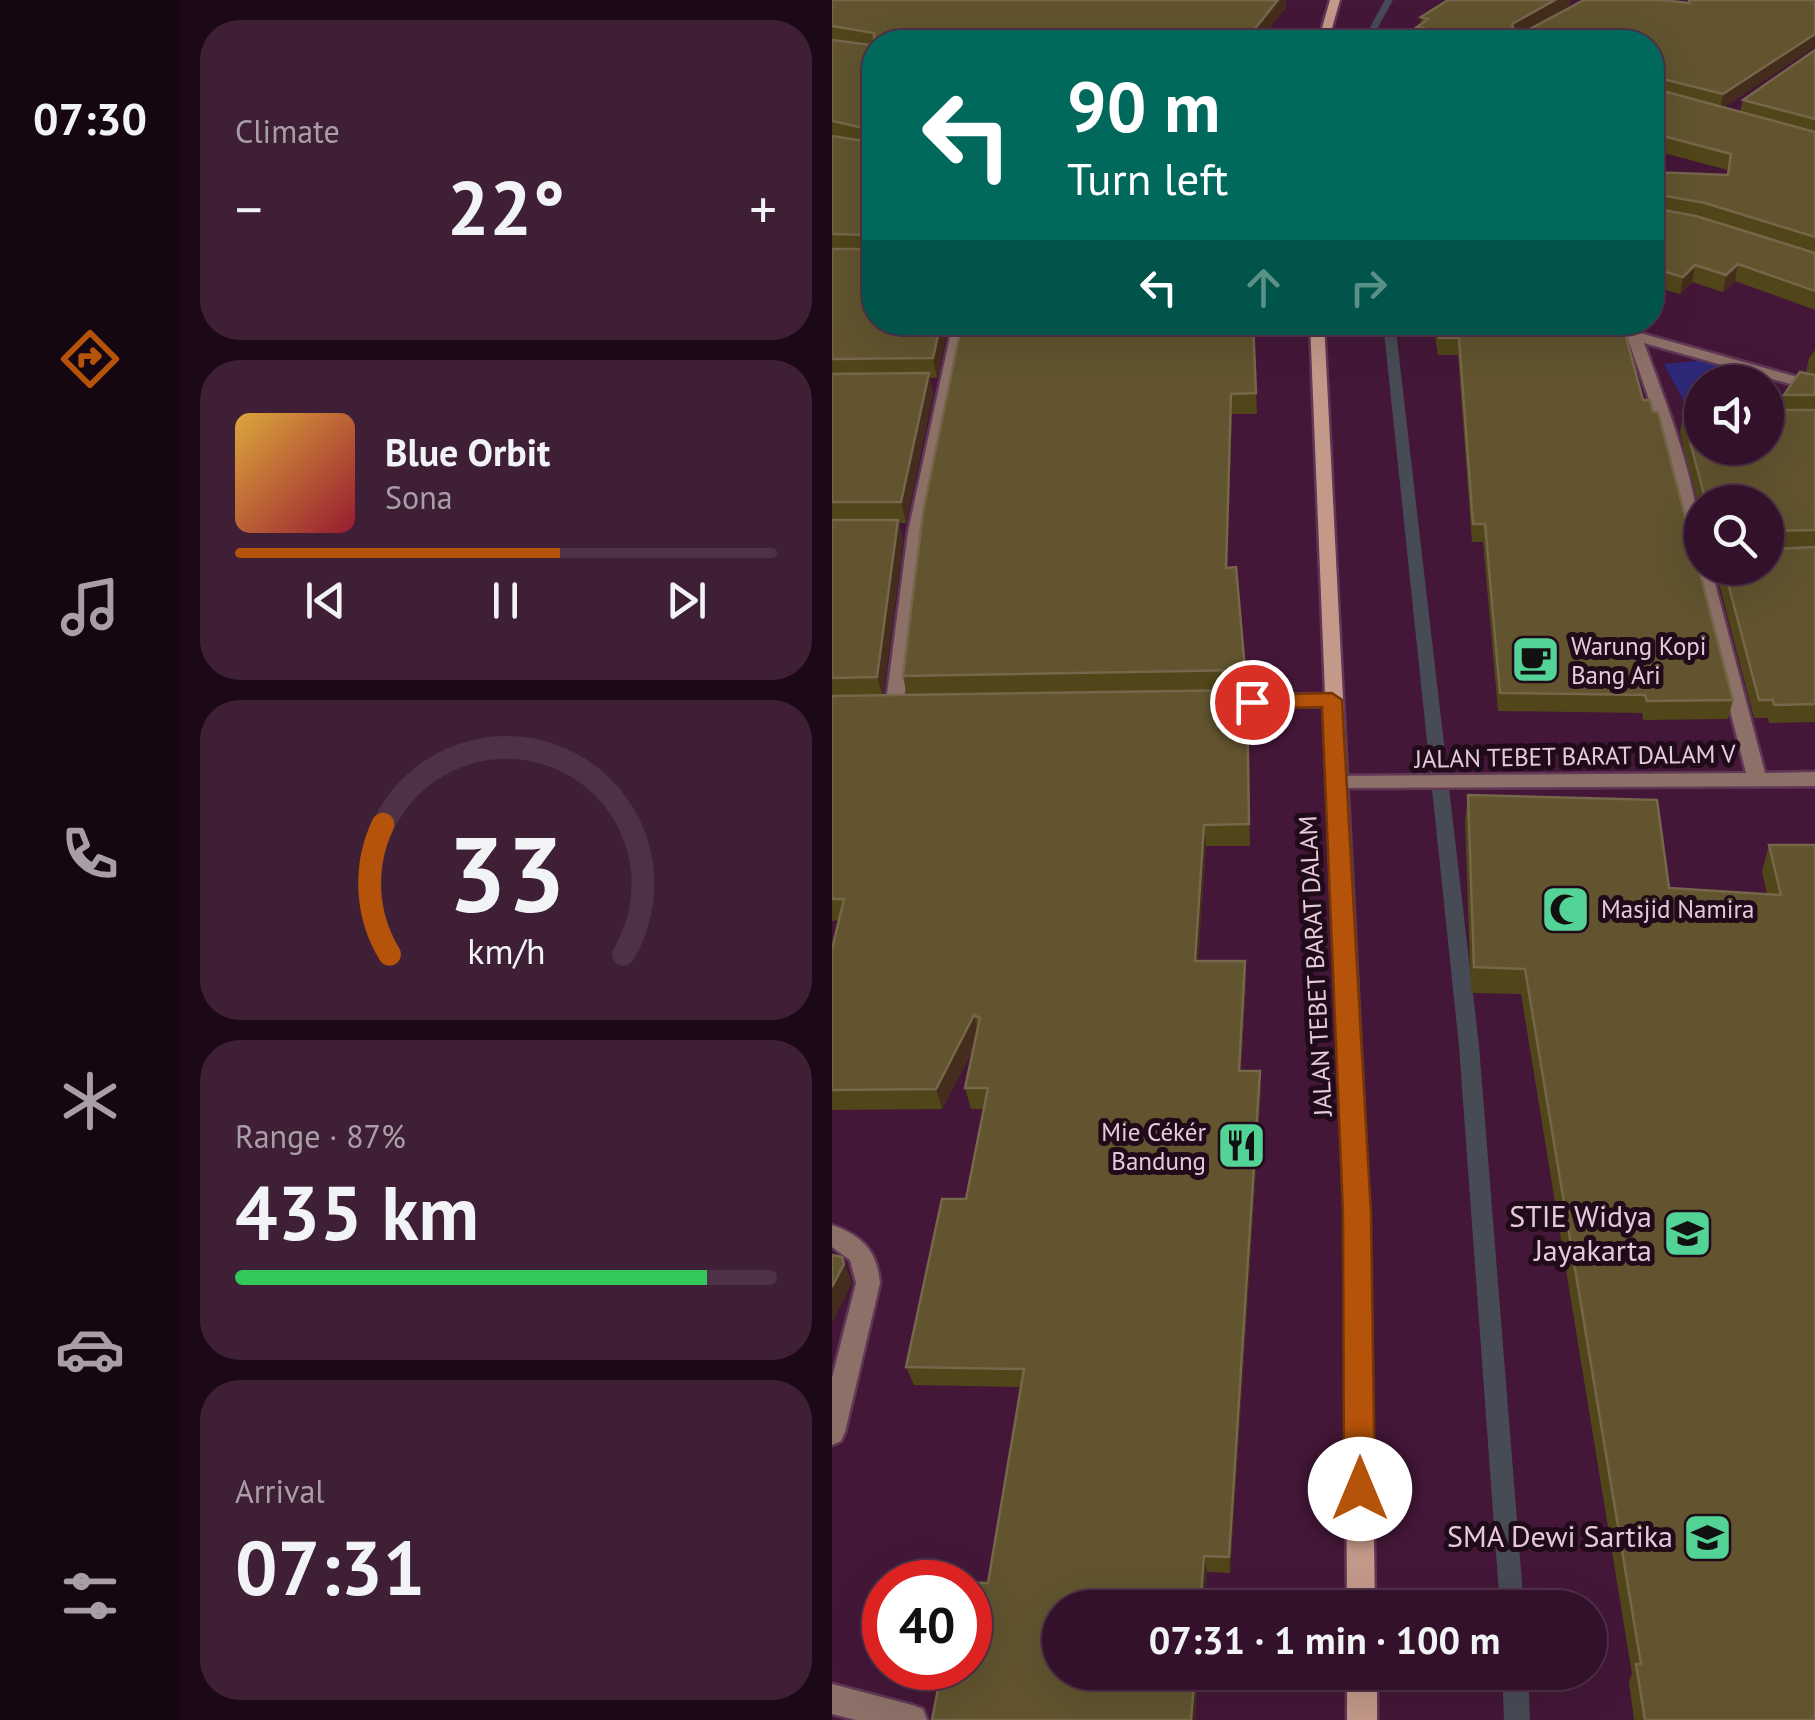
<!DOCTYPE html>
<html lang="en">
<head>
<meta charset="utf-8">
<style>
	:root { --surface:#33112a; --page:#3e1f36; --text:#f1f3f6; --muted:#a99da8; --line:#4e3147; --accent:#b45309 }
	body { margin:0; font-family:"PT Sans",sans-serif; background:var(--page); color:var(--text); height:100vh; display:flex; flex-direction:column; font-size:38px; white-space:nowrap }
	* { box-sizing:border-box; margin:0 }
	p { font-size:32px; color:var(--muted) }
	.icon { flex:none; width:55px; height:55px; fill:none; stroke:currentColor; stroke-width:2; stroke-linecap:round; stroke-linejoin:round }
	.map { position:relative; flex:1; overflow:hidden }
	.details { display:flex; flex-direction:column; gap:20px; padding:20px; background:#1c0917; width:652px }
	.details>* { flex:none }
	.top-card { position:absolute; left:30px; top:30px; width:802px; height:305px; border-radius:40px; box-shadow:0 10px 40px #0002,0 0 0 2px var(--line); background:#00695c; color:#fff; overflow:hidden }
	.controls { position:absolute; left:852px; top:365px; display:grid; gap:20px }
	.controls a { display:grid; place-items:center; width:100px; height:100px; border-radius:50%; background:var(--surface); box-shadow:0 10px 40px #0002,0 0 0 2px var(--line); font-size:50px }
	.speed { position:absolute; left:30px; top:1560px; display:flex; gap:20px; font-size:50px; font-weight:700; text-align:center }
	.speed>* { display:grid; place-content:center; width:130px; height:130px; border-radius:50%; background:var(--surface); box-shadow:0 10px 40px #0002,0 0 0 2px var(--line); line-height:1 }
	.speed .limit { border:15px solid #d22; background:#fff; color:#111 }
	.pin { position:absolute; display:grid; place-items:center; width:85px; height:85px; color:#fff; margin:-42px; border:5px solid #fff; border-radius:50%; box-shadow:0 2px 10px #0007 }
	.me { position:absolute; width:110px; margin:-55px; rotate:0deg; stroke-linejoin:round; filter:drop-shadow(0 0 8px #0008) }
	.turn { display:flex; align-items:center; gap:35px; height:210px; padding:0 40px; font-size:45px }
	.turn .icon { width:130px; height:130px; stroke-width:2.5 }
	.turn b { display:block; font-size:70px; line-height:85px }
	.lanes { display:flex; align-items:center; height:95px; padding:0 40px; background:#0003; justify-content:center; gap:50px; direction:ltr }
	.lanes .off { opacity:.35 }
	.big { font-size:75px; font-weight:700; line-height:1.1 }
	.details .card { flex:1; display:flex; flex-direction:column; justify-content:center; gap:15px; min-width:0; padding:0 35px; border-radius:40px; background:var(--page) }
	.details .dial { align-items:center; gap:0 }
	.dial svg { height:260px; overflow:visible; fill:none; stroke:var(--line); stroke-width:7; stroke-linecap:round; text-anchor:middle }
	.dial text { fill:var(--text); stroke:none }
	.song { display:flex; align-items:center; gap:30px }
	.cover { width:120px; height:120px; border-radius:15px; background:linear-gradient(135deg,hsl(40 70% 55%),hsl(350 70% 35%)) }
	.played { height:10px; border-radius:5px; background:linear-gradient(90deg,var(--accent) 60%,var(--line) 60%) }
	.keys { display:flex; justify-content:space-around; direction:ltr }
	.heat { display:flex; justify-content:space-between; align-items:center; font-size:55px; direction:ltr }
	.charge { height:15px; border-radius:8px; background:linear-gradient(90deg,#34c759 87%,var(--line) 0) }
	.trip { position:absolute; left:210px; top:1590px; width:565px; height:100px; border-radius:50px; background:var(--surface); box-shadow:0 10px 40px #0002,0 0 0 2px var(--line); font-weight:700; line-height:100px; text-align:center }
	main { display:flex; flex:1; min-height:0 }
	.dock { display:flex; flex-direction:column; width:180px; justify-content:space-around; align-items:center; background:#140711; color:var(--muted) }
	.dock .icon { width:70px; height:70px }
	.dock .on { color:var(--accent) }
	.dock b { font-size:45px; color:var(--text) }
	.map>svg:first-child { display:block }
	.green { fill:#2e297a }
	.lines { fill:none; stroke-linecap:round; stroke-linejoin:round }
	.stream { fill:#474b55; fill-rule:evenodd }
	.street-casing { stroke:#613756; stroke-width:5 }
	.secondary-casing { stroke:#613756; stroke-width:5 }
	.street { fill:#8d7168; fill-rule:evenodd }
	.secondary { fill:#c5998a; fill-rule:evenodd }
	.wall { fill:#50461a }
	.shaded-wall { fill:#452d1d }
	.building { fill:#61542f; stroke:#76664a; stroke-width:2.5 }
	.route { fill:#b45309; stroke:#753606; stroke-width:2.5 }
	.labels { text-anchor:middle; stroke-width:10; stroke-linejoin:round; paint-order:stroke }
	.poi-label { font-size:25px; fill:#e7c9dc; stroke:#1f0b19; text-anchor:start }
	.street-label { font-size:25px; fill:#e7c9dc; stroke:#1f0b19 }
	.near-poi-label { font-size:30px; fill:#e7c9dc; stroke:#1f0b19; text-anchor:end }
</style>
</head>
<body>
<main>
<nav class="dock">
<b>07:30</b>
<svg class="icon on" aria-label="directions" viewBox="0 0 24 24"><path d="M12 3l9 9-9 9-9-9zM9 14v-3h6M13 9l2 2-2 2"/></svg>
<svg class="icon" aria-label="music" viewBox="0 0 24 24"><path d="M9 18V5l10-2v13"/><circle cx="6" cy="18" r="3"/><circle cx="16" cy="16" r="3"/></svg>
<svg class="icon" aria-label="phone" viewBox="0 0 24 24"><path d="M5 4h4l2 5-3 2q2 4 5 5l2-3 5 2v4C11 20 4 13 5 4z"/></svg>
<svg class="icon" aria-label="climate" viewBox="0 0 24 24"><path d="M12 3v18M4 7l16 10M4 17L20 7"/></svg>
<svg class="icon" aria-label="car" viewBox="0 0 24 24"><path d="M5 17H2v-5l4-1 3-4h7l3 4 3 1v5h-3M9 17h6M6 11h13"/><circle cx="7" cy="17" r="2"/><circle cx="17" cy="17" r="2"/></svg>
<svg class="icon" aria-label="filters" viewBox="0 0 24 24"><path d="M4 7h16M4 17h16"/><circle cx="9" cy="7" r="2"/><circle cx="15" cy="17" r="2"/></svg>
</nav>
<section class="details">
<div class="card"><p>Climate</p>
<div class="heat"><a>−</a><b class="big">22°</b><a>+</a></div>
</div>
<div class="card">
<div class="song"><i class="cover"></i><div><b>Blue Orbit</b><p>Sona</p></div></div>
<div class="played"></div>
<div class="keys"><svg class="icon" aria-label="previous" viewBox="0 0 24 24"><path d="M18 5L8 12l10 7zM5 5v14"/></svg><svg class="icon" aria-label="pause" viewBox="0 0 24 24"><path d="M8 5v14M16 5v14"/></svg><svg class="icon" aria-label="next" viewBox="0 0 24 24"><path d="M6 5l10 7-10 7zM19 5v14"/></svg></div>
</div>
<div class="card dial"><svg viewBox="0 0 100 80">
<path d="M14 69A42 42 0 1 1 86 69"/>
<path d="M14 69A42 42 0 0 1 12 29" stroke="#b45309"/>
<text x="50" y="56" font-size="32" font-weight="700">33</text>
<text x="50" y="72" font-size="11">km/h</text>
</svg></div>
<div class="card"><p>Range · 87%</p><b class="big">435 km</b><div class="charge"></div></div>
<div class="card"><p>Arrival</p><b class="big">07:31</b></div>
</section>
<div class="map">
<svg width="983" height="1720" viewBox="0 0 983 1720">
	<rect width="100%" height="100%" fill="#441738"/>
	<polygon class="green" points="884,359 898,382 870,382 870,410 857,411 832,364"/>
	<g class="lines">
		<g class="stream">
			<polygon points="553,0 561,0 538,42 530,42"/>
			<polygon points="551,322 563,322 647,1046 692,1608 668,1608 627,1046"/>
			<polygon points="670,1672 696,1672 698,1720 672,1720"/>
		</g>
		<defs>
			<g id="street">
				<polygon points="121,322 135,322 92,532 71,709 62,715 53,709 76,532"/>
				<path d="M790,322h14l4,11 175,49v9l-171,-48c26,71 58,148 58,225h9l54,205 50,-1v14l-486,2 -3,-5 10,-7 410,-3 -88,-348z"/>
				<path d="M0,1225c30,11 45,25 48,58l-35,149 -4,9 -9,4v-67l24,-95 -6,-23 -18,-13z"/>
				<polygon points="0,1684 80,1705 91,1709 95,1720 24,1720 0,1714"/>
			</g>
			<g id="secondary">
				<polygon points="498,0 508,0 496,42 486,42"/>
				<polygon points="478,322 492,322 537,1213 543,1608 515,1608 513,1213 493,706 392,708 383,702 392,696 493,694"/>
				<rect x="515" y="1672" width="30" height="48"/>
			</g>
		</defs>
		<use href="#street" class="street-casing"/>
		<use href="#secondary" class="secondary-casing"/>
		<use href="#street" class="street"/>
		<use href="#secondary" class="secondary"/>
	</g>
	<g class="wall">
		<polygon points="0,0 454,8 42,322 117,322 105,378 98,378 101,394 74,523 67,523 71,541 51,695 75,695 71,676 421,322 425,414 400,414 395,568 413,670 418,846 374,846 366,961 414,982 409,1071 428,1071 429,1092 398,1573 375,1572 372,1608 228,1608 228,1672 366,1672 363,1720 100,1720 156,1583 189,1387 82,1385 74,1367 134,1199 152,1109 139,1109 133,1088 142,1047 110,1109 0,1110 0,949 7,920 0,921"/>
		<polygon points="616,0 738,0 737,6 694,30 857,3 983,0 892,108 908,112 911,100 983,50 983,310 903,281 891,292 860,282 848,294 820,286 820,172 895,175 896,170 820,150 820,42 584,32 585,27 589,24 589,17"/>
		<polygon points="601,322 790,322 811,400 901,700 896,719 811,720 810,713 666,711 651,542 640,542 626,355 606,355"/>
		<polygon points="983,350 983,722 937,723 936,718 922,718 883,568 935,568 935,502 870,502 870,518 848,433 851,415 948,410 952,395 974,373 977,358"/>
		<polygon points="636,795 837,888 935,894 930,871 937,845 983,845 983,1720 802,1720 797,1682 800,1674 689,994 639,993 633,821"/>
	</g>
	<g class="shaded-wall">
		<polygon points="446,0 454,0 454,8 427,42 412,42"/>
		<polygon points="723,0 738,0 737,6 679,39 680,24"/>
		<polygon points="983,34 983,47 888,110 891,94"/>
		<polygon points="906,264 903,281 891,292 894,275"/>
		<polygon points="863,265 860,282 848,294 851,277"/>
		<polygon points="109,322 117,322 105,378 101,358"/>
		<polygon points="97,373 101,394 74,523 69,502"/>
		<polygon points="399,394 400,414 395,589 394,568"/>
		<polygon points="66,520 71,541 51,698 45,677"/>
		<polygon points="372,825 374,846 365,982 363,961"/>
		<polygon points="413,961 414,982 408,1091 407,1071"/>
		<polygon points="142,1015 147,1036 110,1109 104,1089"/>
		<polygon points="428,1071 429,1092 398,1573 397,1557"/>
		<polygon points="10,1257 20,1283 0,1323 0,1287"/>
		<polygon points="372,1556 375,1572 372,1608 368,1608"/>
		<polygon points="363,1672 366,1672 363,1720 359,1720"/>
	</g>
	<g class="building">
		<polygon points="0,0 446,0 412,42 42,42 42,322 109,322 101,358 0,359 0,249 41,249 38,235 0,234 0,136 38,142 42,138 41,130 0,121 0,40 38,45 42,41 42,33 0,26"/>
		<polygon points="616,0 723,0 680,24 682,31 696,30 752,0 829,0 857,3 857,0 983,0 983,34 891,94 823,77 820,84 820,42 570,42 591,28 585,27 596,19 589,17"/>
		<polygon points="983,50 983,119 911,100"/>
		<polygon points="820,88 983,132 983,237 873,203 823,194 820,197 820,172 896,175 899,154 820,133"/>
		<polygon points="820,208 864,216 983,253 983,291 906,264 894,275 863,265 851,277 820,268"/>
		<polygon points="130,322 421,322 424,393 399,394 394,568 404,567 413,670 71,676 91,512"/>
		<polygon points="604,322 790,322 811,400 818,400 821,412 826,412 901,700 815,701 813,695 668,693 653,524 641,524 627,338 607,338"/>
		<polygon points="968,372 983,375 983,395 952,395"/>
		<polygon points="97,373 69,502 0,502 0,374"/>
		<polygon points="935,410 983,410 983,530 939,531 936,535 939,549 983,547 983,704 942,705 941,700 927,700 892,568 935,568 935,502 874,502 851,415 870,415 870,448 935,448"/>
		<polygon points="0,520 66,520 45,677 0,678"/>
		<polygon points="415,690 417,824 372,825 363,961 413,961 407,1071 428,1071 397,1557 372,1556 368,1608 228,1608 228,1672 363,1672 359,1720 100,1720 110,1668 138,1668 138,1582 124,1582 156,1583 192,1369 74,1367 110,1199 134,1199 156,1088 133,1088 148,1018 142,1015 104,1089 0,1090 0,949 12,899 0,899 0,696"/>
		<polygon points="636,795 825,800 837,888 949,895 937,845 983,845 983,1720 813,1720 804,1664 809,1664 693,969 642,967"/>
		<polygon points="0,1255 10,1257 12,1264 0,1287"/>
	</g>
	<polygon class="route" points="500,693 510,700 539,1214 543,1489 539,1500 528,1505 517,1500 512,1489 511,1214 490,707 420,709 410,702 420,695"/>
	<defs>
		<symbol id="cafe-square" viewBox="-11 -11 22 22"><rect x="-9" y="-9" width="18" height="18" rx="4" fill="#54d396" stroke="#1f0b19"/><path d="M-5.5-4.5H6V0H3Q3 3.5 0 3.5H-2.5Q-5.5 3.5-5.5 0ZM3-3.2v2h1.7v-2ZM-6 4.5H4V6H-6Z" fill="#111"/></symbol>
		<symbol id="mosque-square" viewBox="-11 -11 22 22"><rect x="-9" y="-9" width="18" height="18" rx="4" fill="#54d396" stroke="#1f0b19"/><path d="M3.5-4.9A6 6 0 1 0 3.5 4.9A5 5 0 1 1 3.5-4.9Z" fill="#111"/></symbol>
		<symbol id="restaurant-square" viewBox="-11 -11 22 22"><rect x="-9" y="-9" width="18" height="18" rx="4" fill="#54d396" stroke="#1f0b19"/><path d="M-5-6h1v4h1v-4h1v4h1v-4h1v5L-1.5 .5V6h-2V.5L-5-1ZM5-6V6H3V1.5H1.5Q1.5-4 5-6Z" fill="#111"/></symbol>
		<symbol id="university-square" viewBox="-11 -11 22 22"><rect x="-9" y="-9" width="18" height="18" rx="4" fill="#54d396" stroke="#1f0b19"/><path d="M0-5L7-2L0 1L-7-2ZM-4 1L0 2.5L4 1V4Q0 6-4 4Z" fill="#111"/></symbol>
		<symbol id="school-square" viewBox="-11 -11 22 22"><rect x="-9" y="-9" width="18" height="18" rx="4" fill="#54d396" stroke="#1f0b19"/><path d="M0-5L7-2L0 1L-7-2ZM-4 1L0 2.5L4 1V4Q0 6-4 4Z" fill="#111"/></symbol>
	</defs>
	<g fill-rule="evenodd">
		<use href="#cafe-square" x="676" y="632" width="55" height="55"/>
		<use href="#mosque-square" x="706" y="882" width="55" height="55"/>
		<use href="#restaurant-square" x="382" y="1118" width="55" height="55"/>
		<use href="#university-square" x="828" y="1206" width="55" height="55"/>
		<use href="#school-square" x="848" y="1510" width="55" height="55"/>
	</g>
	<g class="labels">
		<g class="poi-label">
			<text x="739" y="655">Warung Kopi<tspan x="739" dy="29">Bang Ari</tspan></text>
			<text x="769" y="918">Masjid Namira</text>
			<text x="374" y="1141" text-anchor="end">Mie Cékér<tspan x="374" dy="29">Bandung</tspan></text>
		</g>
		<g class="street-label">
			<text transform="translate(743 756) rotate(-1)" y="9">JALAN TEBET BARAT DALAM V</text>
			<text transform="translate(483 966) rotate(-93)" y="9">JALAN TEBET BARAT DALAM</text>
		</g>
		<g class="near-poi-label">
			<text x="820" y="1227">STIE Widya<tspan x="820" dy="34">Jayakarta</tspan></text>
			<text x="841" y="1547">SMA Dewi Sartika</text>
		</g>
	</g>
</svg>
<div class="controls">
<a><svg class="icon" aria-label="sound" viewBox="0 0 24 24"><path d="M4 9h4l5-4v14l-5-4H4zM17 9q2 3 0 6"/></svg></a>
<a><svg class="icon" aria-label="search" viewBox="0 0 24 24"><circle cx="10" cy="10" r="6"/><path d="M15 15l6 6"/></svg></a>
</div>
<div class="speed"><div class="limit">40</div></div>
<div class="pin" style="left:420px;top:702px;background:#d93025"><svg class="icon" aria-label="arrive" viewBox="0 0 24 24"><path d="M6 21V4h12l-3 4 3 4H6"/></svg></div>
<svg class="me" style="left:528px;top:1489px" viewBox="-20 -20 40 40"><circle r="19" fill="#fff"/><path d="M0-13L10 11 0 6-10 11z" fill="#b45309"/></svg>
<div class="trip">07:31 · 1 min · 100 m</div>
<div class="top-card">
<div class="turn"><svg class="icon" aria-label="left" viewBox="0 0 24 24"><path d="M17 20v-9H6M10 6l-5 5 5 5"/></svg><div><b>90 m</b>Turn left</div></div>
<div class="lanes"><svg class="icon" aria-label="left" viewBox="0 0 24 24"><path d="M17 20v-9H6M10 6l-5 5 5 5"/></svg><svg class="icon off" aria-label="ahead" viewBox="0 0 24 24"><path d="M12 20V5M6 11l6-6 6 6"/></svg><svg class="icon off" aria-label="right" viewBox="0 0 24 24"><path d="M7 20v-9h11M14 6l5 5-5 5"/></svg></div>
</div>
</div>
</main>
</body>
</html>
